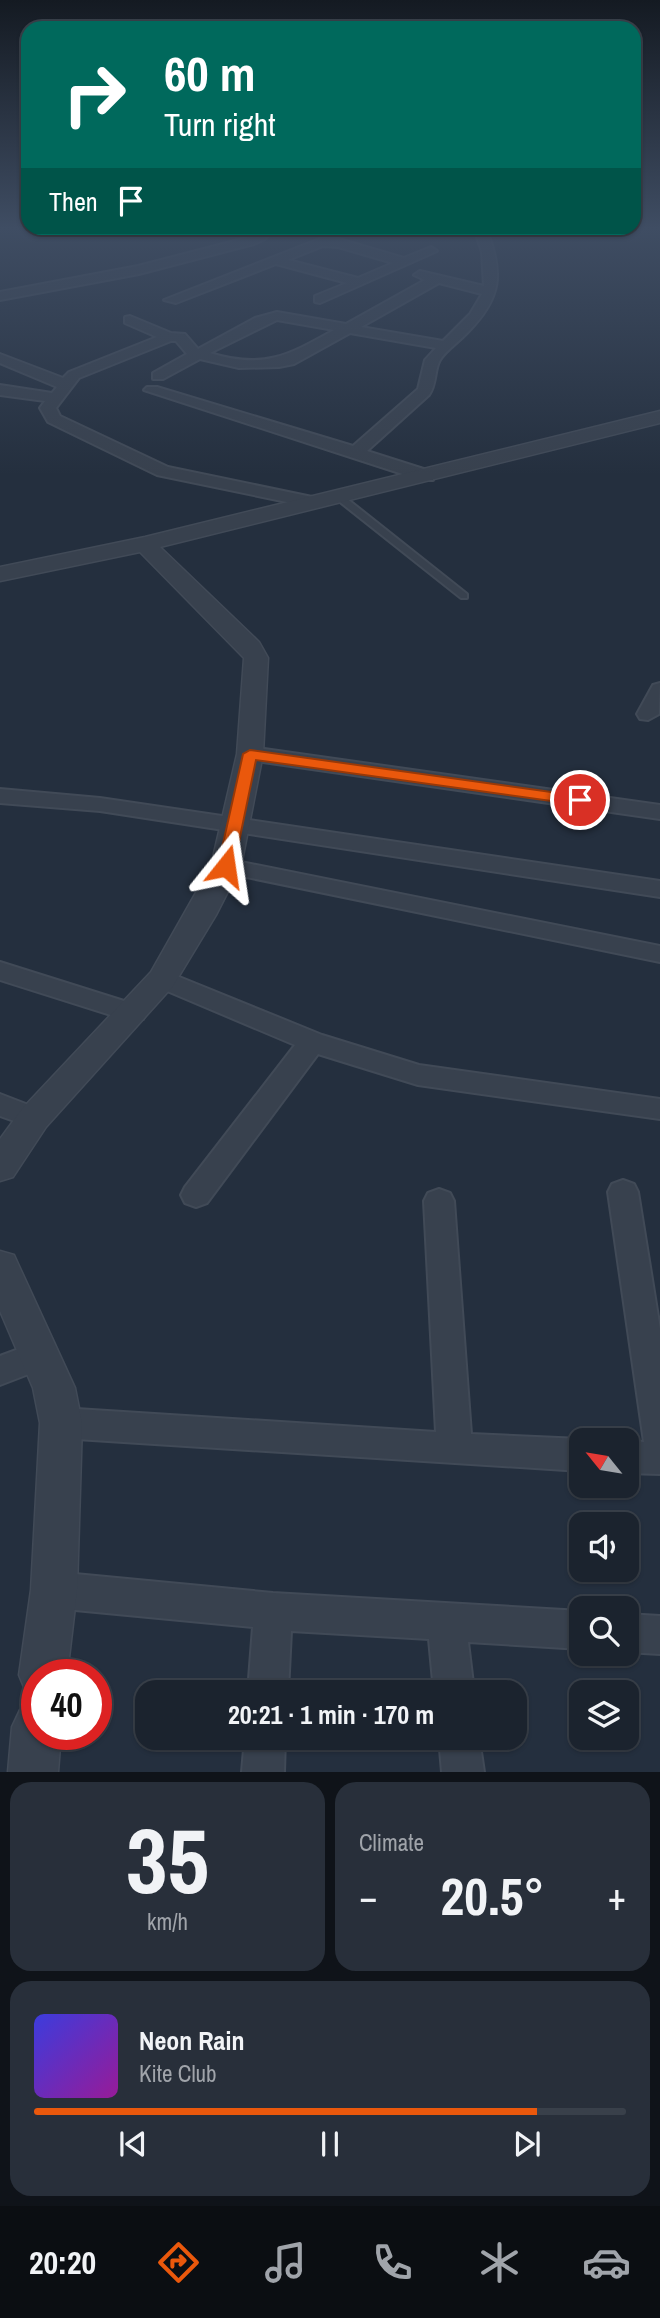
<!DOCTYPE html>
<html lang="en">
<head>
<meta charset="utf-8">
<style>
	:root { --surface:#1b232e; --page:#282f3a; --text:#f1f3f6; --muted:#a0a4aa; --line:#39404a; --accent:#ea580c }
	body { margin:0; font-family:"Archivo Narrow",sans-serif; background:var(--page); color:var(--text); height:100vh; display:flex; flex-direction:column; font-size:26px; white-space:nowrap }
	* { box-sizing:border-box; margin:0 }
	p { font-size:23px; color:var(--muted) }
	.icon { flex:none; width:38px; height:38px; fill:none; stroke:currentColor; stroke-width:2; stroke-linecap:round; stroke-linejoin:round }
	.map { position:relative; height:1772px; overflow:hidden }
	.details { display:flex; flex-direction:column; gap:10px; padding:10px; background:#0f1319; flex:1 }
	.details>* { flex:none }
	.guide { position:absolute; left:21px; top:21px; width:620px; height:214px; border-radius:21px; box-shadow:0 2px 5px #0004,0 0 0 2px var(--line); background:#00695c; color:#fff; overflow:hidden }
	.needle { width:46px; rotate:300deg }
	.buttons { position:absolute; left:569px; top:1428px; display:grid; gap:14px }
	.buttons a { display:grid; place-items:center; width:70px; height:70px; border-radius:14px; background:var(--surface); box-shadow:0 2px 5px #0004,0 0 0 2px var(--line); font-size:35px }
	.speed { position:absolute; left:21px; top:1659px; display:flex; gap:14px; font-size:35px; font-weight:700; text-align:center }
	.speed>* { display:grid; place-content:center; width:91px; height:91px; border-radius:50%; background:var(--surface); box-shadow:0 2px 5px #0004,0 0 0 2px var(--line); line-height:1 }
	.speed .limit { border:10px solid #d22; background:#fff; color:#111 }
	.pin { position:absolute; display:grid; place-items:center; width:60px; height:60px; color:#fff; margin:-30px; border:4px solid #fff; border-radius:50%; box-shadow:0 2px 7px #0007 }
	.me { position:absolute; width:77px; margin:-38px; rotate:15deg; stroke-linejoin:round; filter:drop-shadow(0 0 5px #0008) }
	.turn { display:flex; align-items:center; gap:24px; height:147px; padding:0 28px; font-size:32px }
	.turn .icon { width:91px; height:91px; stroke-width:2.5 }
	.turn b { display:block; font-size:49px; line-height:60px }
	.then { display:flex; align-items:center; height:66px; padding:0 28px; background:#0003; gap:14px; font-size:26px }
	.big { font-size:52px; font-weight:700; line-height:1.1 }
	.details .tile { flex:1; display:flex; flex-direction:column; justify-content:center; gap:10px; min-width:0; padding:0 24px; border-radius:21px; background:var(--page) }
	.details .dial { align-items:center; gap:0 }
	.dial b { font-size:91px; line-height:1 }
	.song { display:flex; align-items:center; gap:21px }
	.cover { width:84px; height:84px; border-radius:10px; background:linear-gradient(135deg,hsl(240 70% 55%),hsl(300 70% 35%)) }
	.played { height:7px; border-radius:4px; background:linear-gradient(90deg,var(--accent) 85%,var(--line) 85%) }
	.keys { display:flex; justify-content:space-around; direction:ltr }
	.heat { display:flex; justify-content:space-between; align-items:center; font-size:38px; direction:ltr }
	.details .tiles { flex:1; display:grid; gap:10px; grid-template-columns:1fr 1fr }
	.tile:last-child { grid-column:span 2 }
	.trip { position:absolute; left:135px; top:1680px; width:392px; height:70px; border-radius:21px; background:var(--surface); box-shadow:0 2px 5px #0004,0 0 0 2px var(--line); font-weight:700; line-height:70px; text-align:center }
	.menu { display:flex; height:112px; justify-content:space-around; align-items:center; background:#0b0e12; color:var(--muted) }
	.menu .icon { width:49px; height:49px }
	.menu .active { color:var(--accent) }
	.menu b { font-size:32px; color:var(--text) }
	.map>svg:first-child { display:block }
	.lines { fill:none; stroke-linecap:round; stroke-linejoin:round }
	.service-casing { stroke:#414a57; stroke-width:4 }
	.minor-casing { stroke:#414a57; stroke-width:4 }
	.tertiary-casing { stroke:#414a57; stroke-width:3 }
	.service { fill:#38414e; fill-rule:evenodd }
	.minor { fill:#38414e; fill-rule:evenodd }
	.tertiary { fill:#38414e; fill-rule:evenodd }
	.route { fill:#ea580c; stroke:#983908; stroke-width:2 }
</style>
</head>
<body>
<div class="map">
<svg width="660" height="1772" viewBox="0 0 660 1772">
	<rect width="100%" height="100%" fill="#242f3e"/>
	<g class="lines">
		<defs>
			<polygon id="service" points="335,494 341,494 467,594 467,598 461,598 335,498"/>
			<g id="minor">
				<polygon points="263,228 275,228 265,239 254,244 139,274 0,300 0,292 138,266 246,238"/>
				<path d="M474,228h12c18,45 16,70 -19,105 -8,9 -21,17 -27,27 -6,10 -3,24 -11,35l-62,56 66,21v8h-12l-277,-90 3,-3h10l196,59 65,-57 7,-29 11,-12 -86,-15 -56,31 -15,3 -40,1 -39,-9 -37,20h-10v-6l34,-19 -11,-13h-5l-92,37 -23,30 4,8 108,51 149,31 3,4 -3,4 -6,1 -154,-32 -109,-53 -8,-14 5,-7 -45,-6v-10l52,8 5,-6 -57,-24v-9l63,24 6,-6 88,-35 -32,-14v-6l5,-1 41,17 14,1 13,15 57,-31 22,-6 69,12 79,-44 -11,-5 6,-4 64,15 -2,-34zM439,283l43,11 -12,20 -27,27 -82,-14zM277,320l57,10c-45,25 -70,40 -124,23z"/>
				<path d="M322,238l17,1 65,19 27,-11 6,4 -117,52 -5,-1v-6l32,-13 -71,-19 -100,39 -12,-3zM323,246l15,1 55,16 -35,15 -70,-18z"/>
				<polygon points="660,683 659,714 648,720 640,719 637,714 653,685"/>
				<polygon points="250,747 660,805 660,819 242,759 239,754"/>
				<polygon points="0,789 100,798 660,881 660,897 100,811 0,803"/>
				<polygon points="226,859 660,946 660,962 217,871 214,866 217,861"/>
				<polygon points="0,962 143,1007 146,1013 143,1019 133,1022 0,980"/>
				<polygon points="162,970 322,1035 419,1065 660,1099 660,1119 418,1085 318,1054 207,1203 196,1207 185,1203 181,1195 185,1187 295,1045 153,985 149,979 153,973"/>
				<polygon points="0,1094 44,1111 48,1118 44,1125 34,1128 0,1116"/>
				<polygon points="623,1180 634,1184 638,1192 660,1329 660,1474 626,1473 626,1441 644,1442 608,1192 612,1184"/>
				<polygon points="439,1189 450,1193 454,1201 471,1434 581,1439 581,1471 61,1438 49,1434 44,1423 49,1412 61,1408 436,1432 424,1201 428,1193"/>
				<polygon points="40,1341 52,1345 57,1355 52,1365 0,1385 0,1356"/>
				<polygon points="54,1572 273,1593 581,1611 581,1649 468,1642 474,1692 434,1692 429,1639 291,1631 288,1692 248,1692 253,1627 54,1608 41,1603 35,1590 41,1577"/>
				<polygon points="626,1614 660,1616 660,1654 626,1652"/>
				<polygon points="245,1738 285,1738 284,1772 242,1772"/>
				<polygon points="439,1738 479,1738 484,1772 442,1772"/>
			</g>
			<g id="tertiary">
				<polygon points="660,411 660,423 160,547 259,642 268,658 263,754 241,866 216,915 173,986 46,1127 13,1177 0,1181 0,1139 22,1109 151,972 211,866 237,754 244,658 140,552 0,581 0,567 145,537"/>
				<polygon points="0,1251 14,1255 19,1266 75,1388 82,1423 77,1590 67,1675 37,1675 37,1696 26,1692 19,1675 31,1590 40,1423 33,1388 0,1311"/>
				<polygon points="37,1703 37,1734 61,1734 58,1772 8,1772 12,1727 20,1710"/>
			</g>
		</defs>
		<use href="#service" class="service-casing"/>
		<use href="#minor" class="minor-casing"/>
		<use href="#tertiary" class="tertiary-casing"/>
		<use href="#service" class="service"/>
		<use href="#minor" class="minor"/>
		<use href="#tertiary" class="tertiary"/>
	</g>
	<linearGradient id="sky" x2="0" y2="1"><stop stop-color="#141a22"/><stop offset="0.48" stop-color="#3f4d63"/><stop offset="1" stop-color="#3f4d63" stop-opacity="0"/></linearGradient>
	<rect width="660" height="475" fill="url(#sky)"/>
	<polygon class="route" points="250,750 580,796 587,800 580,805 256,760 234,866 226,871 218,866 243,754"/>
</svg>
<div class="buttons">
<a><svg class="needle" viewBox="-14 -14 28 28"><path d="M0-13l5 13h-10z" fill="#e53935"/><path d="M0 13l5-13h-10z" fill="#a0a4aa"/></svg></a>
<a><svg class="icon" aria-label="sound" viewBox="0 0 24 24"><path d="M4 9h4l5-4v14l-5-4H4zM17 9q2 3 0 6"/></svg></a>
<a><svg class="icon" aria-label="search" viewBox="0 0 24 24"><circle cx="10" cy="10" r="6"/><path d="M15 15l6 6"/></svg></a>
<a><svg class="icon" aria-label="layers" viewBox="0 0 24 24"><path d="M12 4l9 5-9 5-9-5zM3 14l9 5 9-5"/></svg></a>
</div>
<div class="speed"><div class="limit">40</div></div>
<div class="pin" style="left:580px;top:800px;background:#d93025"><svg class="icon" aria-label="arrive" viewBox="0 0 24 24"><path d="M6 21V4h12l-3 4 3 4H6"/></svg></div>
<svg class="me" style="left:226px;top:866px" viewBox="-20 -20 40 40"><path d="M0-17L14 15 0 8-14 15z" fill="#ea580c" stroke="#fff" stroke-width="4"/></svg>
<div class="trip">20:21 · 1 min · 170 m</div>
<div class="guide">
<div class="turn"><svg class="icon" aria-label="right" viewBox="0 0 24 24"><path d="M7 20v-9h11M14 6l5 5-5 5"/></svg><div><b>60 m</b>Turn right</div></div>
<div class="then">Then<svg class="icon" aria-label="arrive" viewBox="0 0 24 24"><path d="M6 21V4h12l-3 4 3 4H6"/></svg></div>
</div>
</div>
<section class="details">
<div class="tiles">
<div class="tile dial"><b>35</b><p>km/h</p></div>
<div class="tile"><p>Climate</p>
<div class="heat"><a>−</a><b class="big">20.5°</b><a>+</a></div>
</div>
<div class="tile">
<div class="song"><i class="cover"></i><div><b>Neon Rain</b><p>Kite Club</p></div></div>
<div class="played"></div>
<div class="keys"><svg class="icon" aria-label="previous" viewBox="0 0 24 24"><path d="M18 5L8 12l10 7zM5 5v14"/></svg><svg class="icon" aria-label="pause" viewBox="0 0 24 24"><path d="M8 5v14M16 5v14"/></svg><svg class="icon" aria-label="next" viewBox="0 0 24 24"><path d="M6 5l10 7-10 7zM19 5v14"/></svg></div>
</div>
</div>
</section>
<nav class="menu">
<b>20:20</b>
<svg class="icon active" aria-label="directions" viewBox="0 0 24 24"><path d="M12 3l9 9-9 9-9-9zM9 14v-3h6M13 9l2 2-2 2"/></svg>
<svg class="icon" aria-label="music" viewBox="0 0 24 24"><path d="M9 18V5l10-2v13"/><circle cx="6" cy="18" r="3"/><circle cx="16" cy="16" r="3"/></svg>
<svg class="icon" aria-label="phone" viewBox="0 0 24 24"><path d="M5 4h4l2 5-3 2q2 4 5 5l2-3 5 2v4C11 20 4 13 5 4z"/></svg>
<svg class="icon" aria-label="climate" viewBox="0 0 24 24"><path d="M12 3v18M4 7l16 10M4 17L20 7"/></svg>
<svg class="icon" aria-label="car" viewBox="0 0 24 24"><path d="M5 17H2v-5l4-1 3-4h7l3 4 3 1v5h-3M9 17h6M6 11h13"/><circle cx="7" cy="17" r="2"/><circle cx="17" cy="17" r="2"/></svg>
</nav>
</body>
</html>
